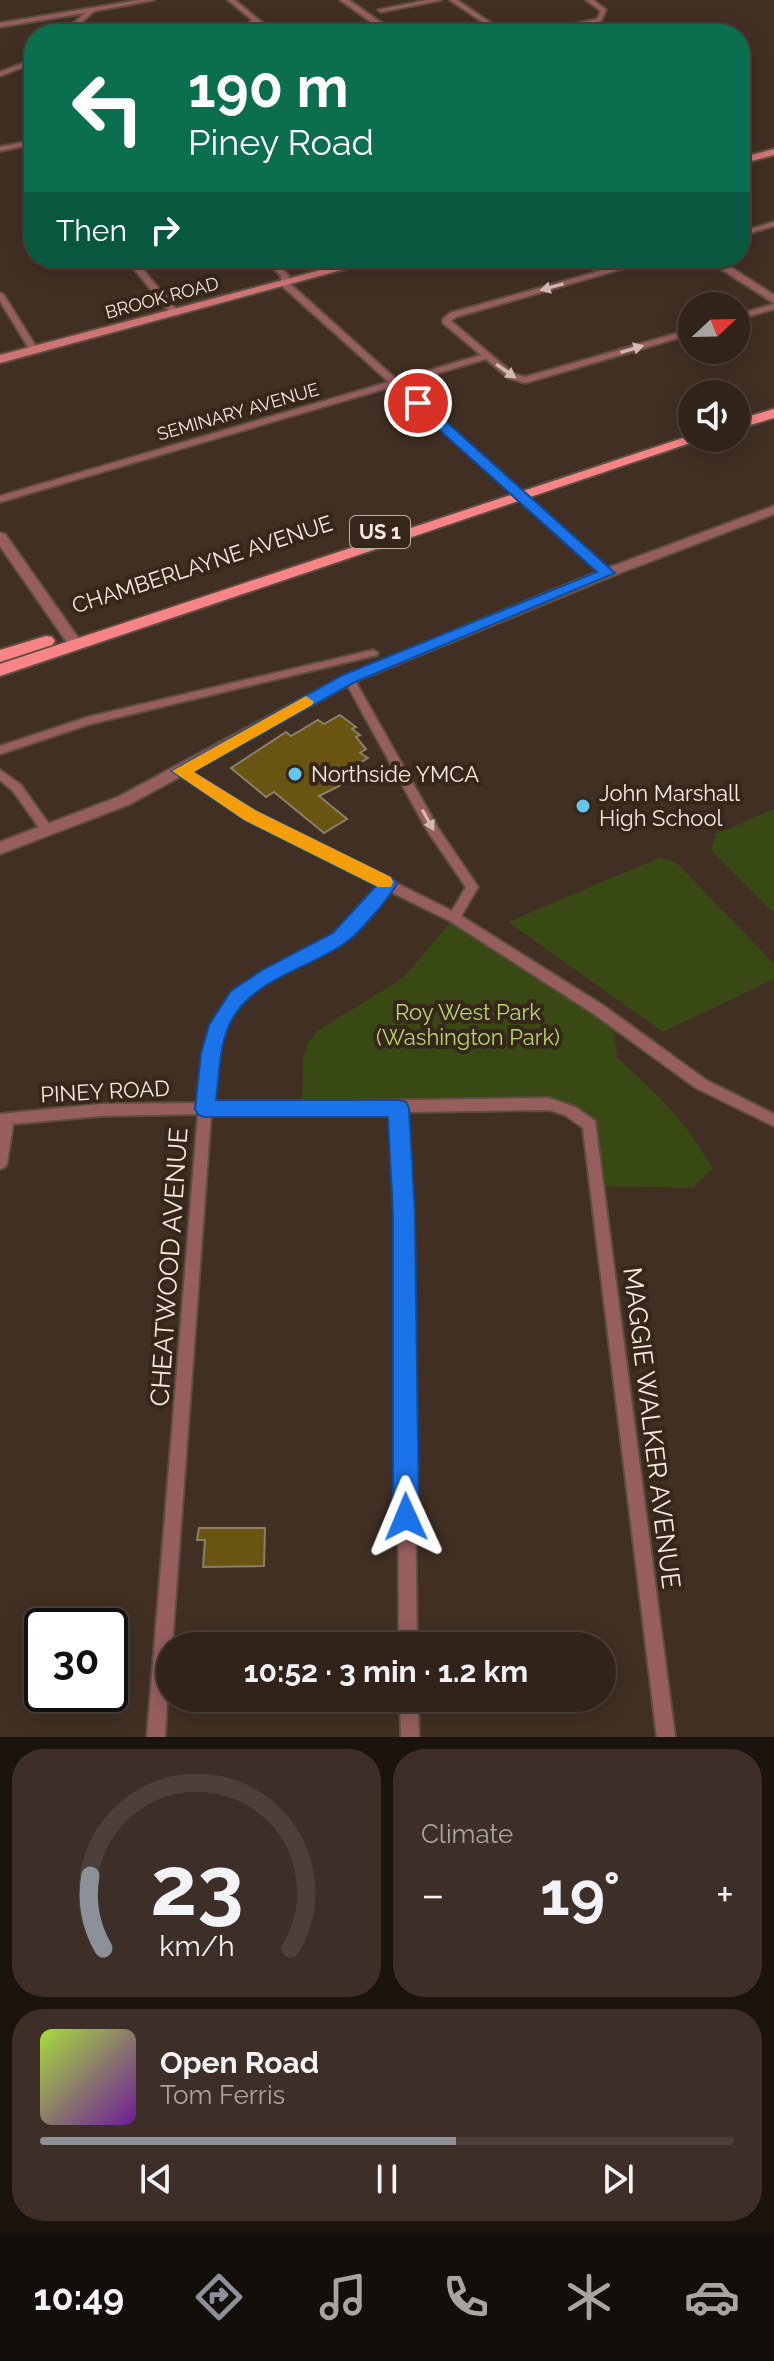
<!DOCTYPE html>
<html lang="en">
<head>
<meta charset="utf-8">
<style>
	:root { --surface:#31231a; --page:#3d2f27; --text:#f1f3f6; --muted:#a8a4a2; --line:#4c4039; --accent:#8c9099 }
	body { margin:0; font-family:Raleway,sans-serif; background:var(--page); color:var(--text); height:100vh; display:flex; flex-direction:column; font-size:30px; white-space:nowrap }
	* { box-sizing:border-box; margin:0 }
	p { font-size:26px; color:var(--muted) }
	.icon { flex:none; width:44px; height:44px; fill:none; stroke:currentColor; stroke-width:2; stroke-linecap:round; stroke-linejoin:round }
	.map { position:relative; height:1737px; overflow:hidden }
	.side { display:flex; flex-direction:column; gap:12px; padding:12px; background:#1b130e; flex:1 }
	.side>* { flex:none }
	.hud { position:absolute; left:24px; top:24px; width:726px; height:244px; border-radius:32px; box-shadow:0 4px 20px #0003,0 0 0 2px var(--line); background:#0b6e4f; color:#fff; overflow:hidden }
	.needle { width:52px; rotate:68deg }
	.buttons { position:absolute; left:678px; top:292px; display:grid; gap:16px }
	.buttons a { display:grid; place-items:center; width:72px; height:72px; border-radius:50%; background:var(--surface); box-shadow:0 4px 20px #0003,0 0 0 2px var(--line); font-size:40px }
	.speed { position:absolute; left:24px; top:1608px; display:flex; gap:16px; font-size:40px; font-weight:700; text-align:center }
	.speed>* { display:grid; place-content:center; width:104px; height:104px; border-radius:50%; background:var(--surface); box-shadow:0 4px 20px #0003,0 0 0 2px var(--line); line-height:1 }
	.speed .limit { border:4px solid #111; border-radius:12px; background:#fff; color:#111 }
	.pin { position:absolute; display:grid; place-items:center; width:68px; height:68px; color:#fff; margin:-34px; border:4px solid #fff; border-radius:50%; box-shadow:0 2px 8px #0007 }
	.me { position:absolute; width:88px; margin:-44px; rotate:359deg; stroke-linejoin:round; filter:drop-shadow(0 0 6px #0008) }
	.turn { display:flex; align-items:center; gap:28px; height:168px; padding:0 32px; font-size:36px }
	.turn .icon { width:104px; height:104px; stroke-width:2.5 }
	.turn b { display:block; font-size:56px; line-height:68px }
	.then { display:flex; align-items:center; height:76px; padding:0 32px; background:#0003; gap:16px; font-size:30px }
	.big { font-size:60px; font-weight:700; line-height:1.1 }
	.side .tile { flex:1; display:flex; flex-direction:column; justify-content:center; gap:12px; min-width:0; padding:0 28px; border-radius:32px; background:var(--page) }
	.side .dial { align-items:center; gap:0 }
	.dial svg { height:208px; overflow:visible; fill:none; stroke:var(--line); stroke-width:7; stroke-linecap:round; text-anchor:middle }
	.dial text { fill:var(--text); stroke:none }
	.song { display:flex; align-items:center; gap:24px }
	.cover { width:96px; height:96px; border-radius:12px; background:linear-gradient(135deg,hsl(80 70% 55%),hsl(280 70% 35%)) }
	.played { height:8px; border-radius:4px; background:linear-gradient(90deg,var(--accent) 60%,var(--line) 60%) }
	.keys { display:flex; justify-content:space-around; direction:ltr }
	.heat { display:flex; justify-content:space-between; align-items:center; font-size:44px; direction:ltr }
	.side .tiles { flex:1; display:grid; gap:12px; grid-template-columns:1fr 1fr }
	.tile:last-child { grid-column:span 2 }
	.trip { position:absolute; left:156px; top:1632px; width:460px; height:80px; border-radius:40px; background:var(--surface); box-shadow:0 4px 20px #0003,0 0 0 2px var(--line); font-weight:700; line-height:80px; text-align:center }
	.menu { display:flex; height:128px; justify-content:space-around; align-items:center; background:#140e0a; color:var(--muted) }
	.menu .icon { width:56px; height:56px }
	.menu .active { color:var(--accent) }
	.menu b { font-size:36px; color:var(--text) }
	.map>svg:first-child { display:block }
	.green { fill:#394914 }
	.building { fill:#6a5411; stroke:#88806a; stroke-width:2 }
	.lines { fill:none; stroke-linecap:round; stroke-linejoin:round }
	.minor-casing { stroke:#5e4d41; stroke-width:4 }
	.tertiary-casing { stroke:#5e4d41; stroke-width:4 }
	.secondary-casing { stroke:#5e4d41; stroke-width:4 }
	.primary-casing { stroke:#5e4d41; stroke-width:4 }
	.minor { fill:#975e5e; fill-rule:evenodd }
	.tertiary { fill:#975e5e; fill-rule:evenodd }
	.secondary { fill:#ce7474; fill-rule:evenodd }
	.primary { fill:#f88485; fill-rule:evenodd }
	.oneway { fill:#d4b8b3 }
	.route { fill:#1a73e8; stroke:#114b97; stroke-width:2 }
	.slow { fill:#f59e0b }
	.poi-dot { fill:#65c5ee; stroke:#37261a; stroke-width:3 }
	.labels { text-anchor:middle; stroke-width:8; stroke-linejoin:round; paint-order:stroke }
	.far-street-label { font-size:18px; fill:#f5e9e1; stroke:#37261a }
	.shield { fill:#37261a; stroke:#bcaea5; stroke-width:2 }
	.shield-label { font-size:20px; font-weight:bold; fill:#f5e9e1 }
	.street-label { font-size:22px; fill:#f5e9e1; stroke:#37261a }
	.poi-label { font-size:22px; fill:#f5e9e1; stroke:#37261a; text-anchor:start }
	.park-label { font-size:22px; fill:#b6d870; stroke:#37261a }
	.near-street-label { font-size:26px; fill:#f5e9e1; stroke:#37261a }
</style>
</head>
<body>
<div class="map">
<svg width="774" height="1737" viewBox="0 0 774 1737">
	<rect width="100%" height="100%" fill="#412f23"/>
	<g class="green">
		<polygon points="774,809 774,913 711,850 716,834"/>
		<polygon points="659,858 676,862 774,964 774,979 663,1032 508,922"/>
		<polygon points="454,918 610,1018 618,1058 661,1099 688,1130 713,1168 693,1188 598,1186 590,1125 549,1104 302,1108 303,1061 307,1045 317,1031 403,978"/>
	</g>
	<g class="building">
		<polygon points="340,715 356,727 352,729 360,735 356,737 366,749 360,753 368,758 346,771 355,778 319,796 347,819 324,833 274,792 266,797 231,768 286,732 291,736 318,720 324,724"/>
		<polygon points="199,1528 265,1528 264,1566 203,1567 205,1540 197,1540"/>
	</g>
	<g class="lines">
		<defs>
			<g id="minor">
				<polygon points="140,0 154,0 94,11 69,34 62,34 85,13 0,27 0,23"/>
				<polygon points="228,0 235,0 276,34 269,34 256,23 245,34 239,34 252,20"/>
				<polygon points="428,0 441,0 381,12 378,10"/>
				<polygon points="450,0 457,0 507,34 500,34 488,26 447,34 435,34 484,23"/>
				<polygon points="586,0 593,0 606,10 601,21 542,34 530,34 597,19 601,11"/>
				<polygon points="34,59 34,63 0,76 0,72"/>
				<polygon points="34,140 34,144 0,151 0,147"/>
				<polygon points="774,222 774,226 740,236 740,232"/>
				<polygon points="125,258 133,258 178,311 178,315 172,315"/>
				<polygon points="263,258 271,258 289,276 288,282 397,380 481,355 443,323 443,319 450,313 646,258 659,258 456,317 451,321 514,374 525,377 692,329 692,334 525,383 508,378 486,359 401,384 611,571 611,575 603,575 394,386 0,502 0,496 389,382 281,285 281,276"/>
				<polygon points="0,293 4,295 38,350 37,352 30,350 0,301"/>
				<polygon points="774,304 774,309 736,320 736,315"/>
				<polygon points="373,650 378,653 377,655 90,724 0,754 0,746 88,717"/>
				<path d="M349,676l5,3 84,149 40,59 -17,29 143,90 102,74 68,34v12l-78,-38 -102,-74 -144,-93 -61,-30c-13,17 -26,37 -45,49 -41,28 -99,40 -120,90 -10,23 -10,49 -12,73l337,-5 26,9 20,14 80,616h-18l-74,-609 -18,-13 -16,-5 -144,2 6,103 6,431h-18l-2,-431 -6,-103 -180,2 -39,532h-2l-5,91h-18l51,-623 -97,2 -88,8 -6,39 -2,4 -5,2v-55l101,-10 98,-1c2,-22 2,-45 9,-67 21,-58 79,-71 126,-101 18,-13 32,-32 46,-49l-134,-68 -69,-44 -2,-3 2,-3h8l69,44 198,99 14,-24 -39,-57 -83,-151z"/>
				<polygon points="0,770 21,785 51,827 53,830 51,833 43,833 13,791 0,780"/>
				<polygon points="400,1698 418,1698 419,1737 401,1737"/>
			</g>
			<g id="tertiary">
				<polygon points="340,0 349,0 397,34 388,34"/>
				<polygon points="704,258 716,258 774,295 774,303"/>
				<polygon points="774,506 774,514 612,576 354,682 128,805 0,854 0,842 118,797 344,676 602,570"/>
				<polygon points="0,533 5,534 81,642 83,645 81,648 71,648 0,546"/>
			</g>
			<g id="secondary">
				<polygon points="774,149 774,155 740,164 740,158"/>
				<polygon points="366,258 385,258 0,363 0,355"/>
			</g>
			<g id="primary">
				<polygon points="774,409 774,418 736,429 736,420"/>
				<polygon points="692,435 692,438 705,438 0,676 0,664"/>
				<polygon points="46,636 52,637 55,641 52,645 0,662 0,650"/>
			</g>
		</defs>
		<use href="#minor" class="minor-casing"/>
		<use href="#tertiary" class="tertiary-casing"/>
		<use href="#secondary" class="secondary-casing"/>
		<use href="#primary" class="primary-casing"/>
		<use href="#minor" class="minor"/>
		<use href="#tertiary" class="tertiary"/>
		<use href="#secondary" class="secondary"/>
		<use href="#primary" class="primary"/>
	</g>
	<defs><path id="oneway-solid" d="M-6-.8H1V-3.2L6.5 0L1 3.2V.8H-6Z" transform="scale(2)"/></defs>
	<g class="oneway">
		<use href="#oneway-solid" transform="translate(552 287) rotate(164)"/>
		<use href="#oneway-solid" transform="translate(632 349) rotate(-17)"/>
		<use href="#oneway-solid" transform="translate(506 371) rotate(35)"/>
		<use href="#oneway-solid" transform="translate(428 820) rotate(61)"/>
	</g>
	<path class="route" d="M413,400h9l193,173 -260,109 -161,90 63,39 137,68 3,5c-10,16 -37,49 -52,59 -38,27 -98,37 -117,85 -9,22 -9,49 -12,72h182l8,2 3,6 6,107 4,302 -4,9 -9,4 -9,-4 -4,-9v-302l-5,-98h-183l-7,-2 -3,-6 6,-55 8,-29 22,-34 33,-22 69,-36 43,-47 -132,-66 -72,-49 171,-96 254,-103 -184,-166z"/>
	<polygon class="slow" points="306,696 314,702 312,705 194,772 257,811 391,877 393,882 391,887 378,887 244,820 172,771"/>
	<g class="poi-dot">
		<circle cx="295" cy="774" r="8"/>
		<circle cx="583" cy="806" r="8"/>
	</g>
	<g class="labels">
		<g class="far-street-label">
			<text transform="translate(162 298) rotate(-15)" y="6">BROOK ROAD</text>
			<text transform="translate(238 412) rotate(-16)" y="6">SEMINARY AVENUE</text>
		</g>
		<rect class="shield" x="350" y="516" width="60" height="32" rx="6"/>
		<g class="shield-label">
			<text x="380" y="539">US 1</text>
		</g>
		<g class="street-label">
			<text transform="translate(202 564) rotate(-18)" y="8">CHAMBERLAYNE AVENUE</text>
			<text transform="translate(105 1091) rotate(-3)" y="8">PINEY ROAD</text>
		</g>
		<g class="poi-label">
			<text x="311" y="782">Northside YMCA</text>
			<text x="599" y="801">John Marshall<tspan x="599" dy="25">High School</tspan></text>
		</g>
		<g class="park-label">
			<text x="468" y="1020">Roy West Park<tspan x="468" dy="25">(Washington Park)</tspan></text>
		</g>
		<g class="near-street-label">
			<text transform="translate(169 1267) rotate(-86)" y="9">CHEATWOOD AVENUE</text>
			<text transform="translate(652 1428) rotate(83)" y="9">MAGGIE WALKER AVENUE</text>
		</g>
	</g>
</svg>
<div class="buttons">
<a><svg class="needle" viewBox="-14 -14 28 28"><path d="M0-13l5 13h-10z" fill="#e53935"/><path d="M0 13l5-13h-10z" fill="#a8a4a2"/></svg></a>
<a><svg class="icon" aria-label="sound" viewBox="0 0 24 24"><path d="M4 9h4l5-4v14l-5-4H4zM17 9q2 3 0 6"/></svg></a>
</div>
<div class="speed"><div class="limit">30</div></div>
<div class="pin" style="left:418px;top:403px;background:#d93025"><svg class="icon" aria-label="arrive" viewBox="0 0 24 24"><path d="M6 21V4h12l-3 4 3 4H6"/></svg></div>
<svg class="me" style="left:406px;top:1517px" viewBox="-20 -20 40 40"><path d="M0-17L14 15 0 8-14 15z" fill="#1a73e8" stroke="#fff" stroke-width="4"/></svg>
<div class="trip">10:52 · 3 min · 1.2 km</div>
<div class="hud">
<div class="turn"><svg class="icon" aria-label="left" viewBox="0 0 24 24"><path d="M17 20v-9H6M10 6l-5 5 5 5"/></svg><div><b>190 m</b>Piney Road</div></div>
<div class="then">Then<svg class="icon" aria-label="right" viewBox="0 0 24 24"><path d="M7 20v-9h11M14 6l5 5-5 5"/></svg></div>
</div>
</div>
<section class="side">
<div class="tiles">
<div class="tile dial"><svg viewBox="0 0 100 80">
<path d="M14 69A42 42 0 1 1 86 69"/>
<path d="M14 69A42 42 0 0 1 9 41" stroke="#8c9099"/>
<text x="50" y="56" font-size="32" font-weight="700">23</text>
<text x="50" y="72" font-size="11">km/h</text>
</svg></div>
<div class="tile"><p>Climate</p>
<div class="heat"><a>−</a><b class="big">19°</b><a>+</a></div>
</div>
<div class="tile">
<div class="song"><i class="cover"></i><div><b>Open Road</b><p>Tom Ferris</p></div></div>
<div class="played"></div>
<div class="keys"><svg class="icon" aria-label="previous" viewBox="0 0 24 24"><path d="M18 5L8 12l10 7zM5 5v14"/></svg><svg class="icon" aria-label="pause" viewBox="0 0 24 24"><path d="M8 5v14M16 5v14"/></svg><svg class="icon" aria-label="next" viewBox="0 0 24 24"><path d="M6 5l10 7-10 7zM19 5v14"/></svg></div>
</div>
</div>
</section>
<nav class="menu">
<b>10:49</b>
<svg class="icon active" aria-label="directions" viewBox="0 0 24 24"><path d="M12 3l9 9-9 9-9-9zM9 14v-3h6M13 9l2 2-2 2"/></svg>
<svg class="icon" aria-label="music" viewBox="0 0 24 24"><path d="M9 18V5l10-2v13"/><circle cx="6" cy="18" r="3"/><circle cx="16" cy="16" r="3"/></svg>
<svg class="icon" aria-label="phone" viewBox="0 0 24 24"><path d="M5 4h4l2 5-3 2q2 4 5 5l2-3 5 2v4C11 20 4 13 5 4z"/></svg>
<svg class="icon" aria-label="climate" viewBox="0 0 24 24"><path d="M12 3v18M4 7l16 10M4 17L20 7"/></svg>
<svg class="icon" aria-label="car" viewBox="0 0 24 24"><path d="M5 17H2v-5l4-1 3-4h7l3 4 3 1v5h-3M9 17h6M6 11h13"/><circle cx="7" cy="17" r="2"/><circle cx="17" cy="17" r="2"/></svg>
</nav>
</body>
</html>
